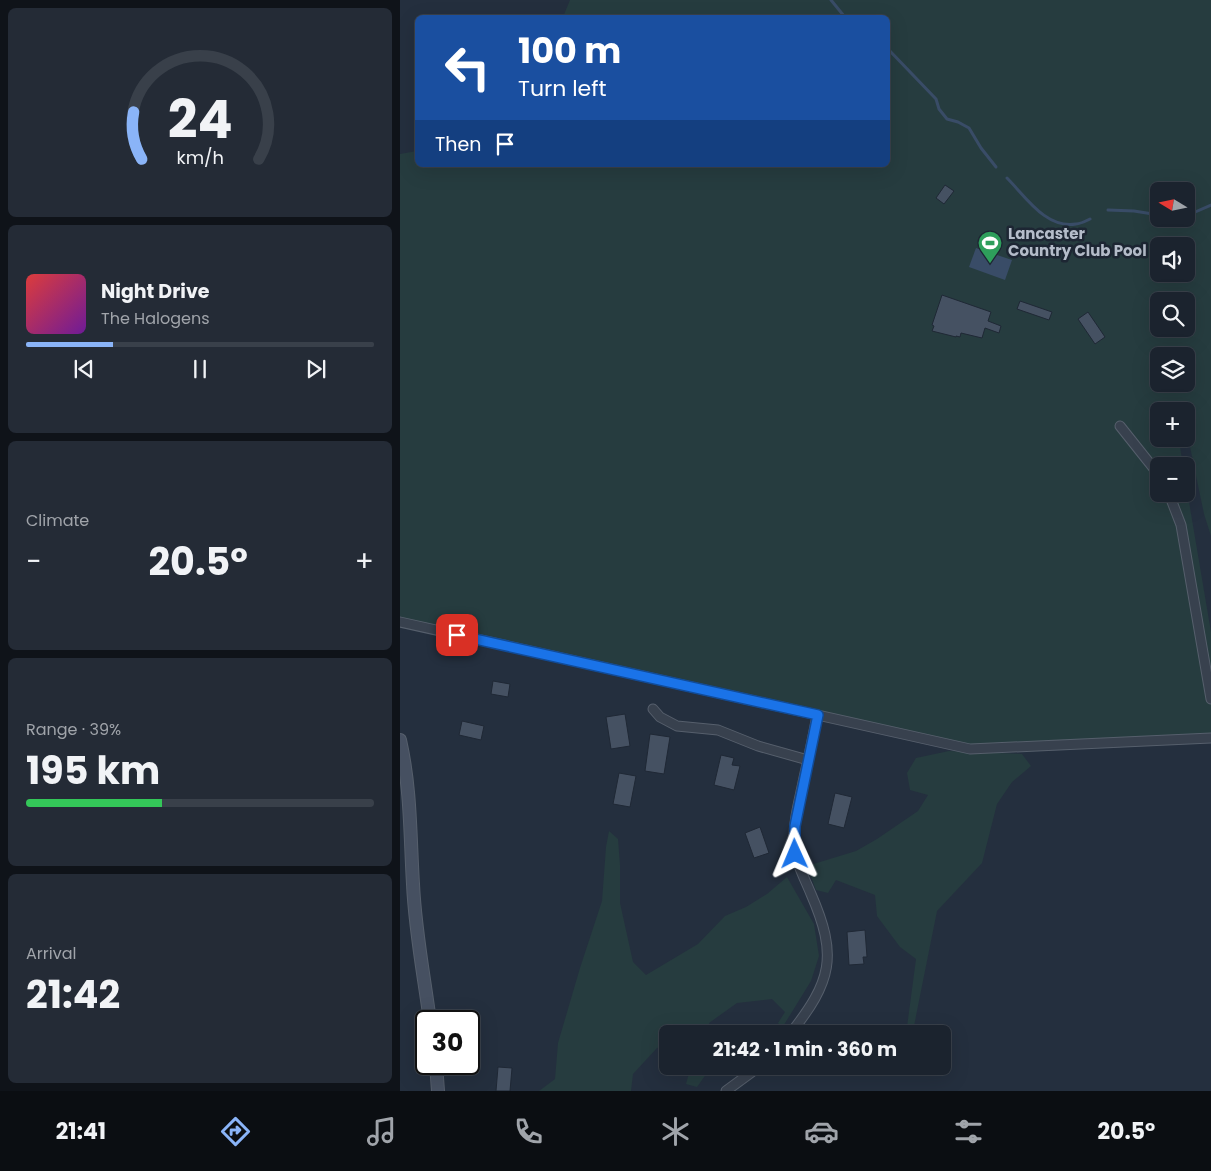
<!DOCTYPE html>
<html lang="en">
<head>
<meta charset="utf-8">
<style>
	:root { --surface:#1b232e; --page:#242b36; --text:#f1f3f6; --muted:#a0a4aa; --line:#39404a; --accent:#8ab4f8 }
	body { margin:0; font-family:Poppins,sans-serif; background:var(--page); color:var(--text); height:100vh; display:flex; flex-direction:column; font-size:19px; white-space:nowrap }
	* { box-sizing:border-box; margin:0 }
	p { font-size:16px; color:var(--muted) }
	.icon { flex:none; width:28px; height:28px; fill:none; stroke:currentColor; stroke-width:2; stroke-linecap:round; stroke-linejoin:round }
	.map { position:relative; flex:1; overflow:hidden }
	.sheet { display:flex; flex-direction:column; gap:8px; padding:8px; background:#0f1319; width:400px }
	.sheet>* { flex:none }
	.top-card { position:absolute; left:15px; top:15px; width:475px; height:152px; border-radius:8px; box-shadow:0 5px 20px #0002,0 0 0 1px var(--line); background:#1a4fa0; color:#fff; overflow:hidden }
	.needle { width:32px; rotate:280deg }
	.controls { position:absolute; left:750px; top:182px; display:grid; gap:10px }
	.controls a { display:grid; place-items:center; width:45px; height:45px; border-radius:8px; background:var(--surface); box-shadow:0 5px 20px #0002,0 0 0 1px var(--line); font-size:25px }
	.speed { position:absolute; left:15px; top:1010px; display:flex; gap:10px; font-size:25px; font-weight:700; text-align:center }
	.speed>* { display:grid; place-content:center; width:65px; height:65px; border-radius:50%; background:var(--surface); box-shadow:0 5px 20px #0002,0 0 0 1px var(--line); line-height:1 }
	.speed .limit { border:2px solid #111; border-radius:8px; background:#fff; color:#111 }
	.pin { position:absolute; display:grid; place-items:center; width:42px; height:42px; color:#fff; margin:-21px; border-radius:10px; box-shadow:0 2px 8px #0006 }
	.me { position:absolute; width:55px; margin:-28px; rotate:359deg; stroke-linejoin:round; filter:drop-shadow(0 0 4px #0008) }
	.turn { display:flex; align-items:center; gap:18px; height:105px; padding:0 20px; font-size:22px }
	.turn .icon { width:65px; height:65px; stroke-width:2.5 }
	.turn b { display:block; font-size:35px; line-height:42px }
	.then { display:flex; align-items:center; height:48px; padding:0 20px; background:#0003; gap:10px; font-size:19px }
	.big { font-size:38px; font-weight:700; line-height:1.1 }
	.sheet .widget { flex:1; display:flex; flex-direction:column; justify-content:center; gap:8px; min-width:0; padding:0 18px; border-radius:8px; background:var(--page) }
	.sheet .dial { align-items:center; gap:0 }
	.dial svg { height:130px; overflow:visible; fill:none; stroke:var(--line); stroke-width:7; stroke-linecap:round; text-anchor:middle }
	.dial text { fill:var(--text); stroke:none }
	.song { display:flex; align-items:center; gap:15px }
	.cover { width:60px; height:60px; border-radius:8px; background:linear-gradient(135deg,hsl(0 70% 55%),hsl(280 70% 35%)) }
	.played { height:5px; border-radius:2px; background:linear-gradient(90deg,var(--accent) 25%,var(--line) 25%) }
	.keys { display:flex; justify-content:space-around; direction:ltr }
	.heat { display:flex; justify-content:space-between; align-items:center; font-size:28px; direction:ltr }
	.charge { height:8px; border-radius:4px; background:linear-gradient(90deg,#34c759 39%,var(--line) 0) }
	.trip { position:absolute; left:259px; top:1025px; width:292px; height:50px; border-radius:8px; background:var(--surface); box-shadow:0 5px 20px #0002,0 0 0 1px var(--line); font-weight:700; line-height:50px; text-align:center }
	.tabs { display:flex; height:80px; justify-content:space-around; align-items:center; background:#0b0e12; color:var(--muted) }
	.tabs .icon { width:35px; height:35px }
	.tabs .active { color:var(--accent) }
	.tabs b { font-size:22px; color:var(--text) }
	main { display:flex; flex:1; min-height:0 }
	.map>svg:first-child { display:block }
	.green { fill:#263c3f; fill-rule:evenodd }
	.water { fill:#394c67 }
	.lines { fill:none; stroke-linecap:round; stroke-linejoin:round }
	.stream { stroke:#394c67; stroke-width:3 }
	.building { fill:#455162; stroke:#1f2835 }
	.street-casing { stroke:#565f6c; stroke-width:11 }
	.secondary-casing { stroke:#565f6c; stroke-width:14 }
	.street { stroke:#38414e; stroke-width:9 }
	.secondary { stroke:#465061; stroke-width:12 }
	.route-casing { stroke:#114b97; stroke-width:12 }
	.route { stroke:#1a73e8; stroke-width:9 }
	.labels { text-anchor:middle; stroke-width:5; stroke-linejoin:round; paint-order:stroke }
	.poi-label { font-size:15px; font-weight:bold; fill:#b4bcc9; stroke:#1d2633; text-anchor:start }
</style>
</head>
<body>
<main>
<section class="sheet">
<div class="widget dial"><svg viewBox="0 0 100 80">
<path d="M14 69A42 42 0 1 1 86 69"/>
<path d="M14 69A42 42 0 0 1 9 40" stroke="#8ab4f8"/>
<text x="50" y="56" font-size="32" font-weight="700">24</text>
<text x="50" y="72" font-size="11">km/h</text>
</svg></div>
<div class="widget">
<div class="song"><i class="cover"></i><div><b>Night Drive</b><p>The Halogens</p></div></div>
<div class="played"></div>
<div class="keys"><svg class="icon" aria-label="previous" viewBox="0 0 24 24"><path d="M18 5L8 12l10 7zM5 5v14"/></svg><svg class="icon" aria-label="pause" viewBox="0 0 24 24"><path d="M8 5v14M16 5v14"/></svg><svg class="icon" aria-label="next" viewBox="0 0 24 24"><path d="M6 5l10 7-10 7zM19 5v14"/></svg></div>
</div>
<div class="widget"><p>Climate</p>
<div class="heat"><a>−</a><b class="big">20.5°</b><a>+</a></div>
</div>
<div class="widget"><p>Range · 39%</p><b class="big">195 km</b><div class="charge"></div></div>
<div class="widget"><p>Arrival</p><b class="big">21:42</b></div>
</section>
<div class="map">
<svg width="811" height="1091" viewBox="0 0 811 1091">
	<rect width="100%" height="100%" fill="#242f3e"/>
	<g class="green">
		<path d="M170,0h641v536l-7,-22 -15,-72 -10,-2 4,26h-24v28h27v-10l25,148v106l-241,11 -570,-127v-468l17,-3 1,14h470v-147l-325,-1zM759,191h27v28h-27zM759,246h27v28h-27zM759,301h27v28h-27zM759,356h27v28h-27zM759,411h27v28h-27z"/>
		<polygon points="549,751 622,754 631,766 612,782 597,804 582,863 537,911 514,1026 507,1027 516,959 500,947 477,916 475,895 436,880 428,893 416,890 407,866 456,851 477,839 518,811 528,795 510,790 507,773 516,758"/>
		<polygon points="209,831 218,839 220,865 220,903 233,962 246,975 298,944 325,916 346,907 367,894 387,877 414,924 419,956 411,981 382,1028 378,1023 385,1012 372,999 337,1003 309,1023 312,1034 268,1034 267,1046 257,1048 233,1074 231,1091 139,1091 155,1079 158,1043 180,968 202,901 206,847"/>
		<polygon points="291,1066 312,1066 297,1087 286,1084"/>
	</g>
	<polygon class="water" points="576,248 612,260 605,280 569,267"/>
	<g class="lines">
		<g class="stream">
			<polyline points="431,0 444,16 452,18"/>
			<polyline points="488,49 536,99 539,109 547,119 558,122 569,128 581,148 596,167"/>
			<path d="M607,178c19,19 39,51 69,46 4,0 10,-3 14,-5"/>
			<polyline points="708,210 734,211 759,215"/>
			<polyline points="786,216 811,205"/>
			<polyline points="769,219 780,219"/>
		</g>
	</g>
	<g class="building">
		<polygon points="545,185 554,191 544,204 536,198"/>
		<polygon points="542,295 591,312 588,321 601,326 599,333 585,328 582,338 561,333 560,337 556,336 556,337 532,331 534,326 532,325"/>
		<polygon points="620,301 652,312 649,320 617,309"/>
		<polygon points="688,312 705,337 695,344 678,319"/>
		<polygon points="93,681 110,684 108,697 91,694"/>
		<polygon points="225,714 230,746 211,749 206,717"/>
		<polygon points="62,721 84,726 81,740 59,735"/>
		<polygon points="250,734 270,737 264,774 245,771"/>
		<polygon points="321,755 334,758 332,765 340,766 334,790 314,785"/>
		<polygon points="219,773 236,776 230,807 213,804"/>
		<polygon points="435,793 452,797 444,828 428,824"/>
		<polygon points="360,827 369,853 354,858 345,833"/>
		<polygon points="465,930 467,957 463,957 464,964 449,965 447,932"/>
		<polygon points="98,1067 112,1068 110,1091 96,1091"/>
	</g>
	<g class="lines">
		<defs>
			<g id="street">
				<polyline points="720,426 759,475"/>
				<polyline points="769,494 781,525 811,699"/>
				<polyline points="0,622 570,749 811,738"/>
				<polyline points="253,709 260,717 277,726 318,730 358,746 408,760"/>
				<path d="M390,1034c42,-53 48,-78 21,-140 -7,-17 -16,-33 -17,-51 -1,-18 4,-38 8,-56 5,-24 11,-48 15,-72"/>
				<polyline points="326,1091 360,1066"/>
			</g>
			<g id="secondary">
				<path d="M0,740c11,49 10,95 13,144 2,46 11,92 17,137"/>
				<polyline points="36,1064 38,1091"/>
			</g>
		</defs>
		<use href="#street" class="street-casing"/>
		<use href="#secondary" class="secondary-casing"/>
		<use href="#street" class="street"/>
		<use href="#secondary" class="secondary"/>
	</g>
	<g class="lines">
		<defs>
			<polyline id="route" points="57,635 418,715 395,826 395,854"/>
		</defs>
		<use href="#route" class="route-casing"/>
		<use href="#route" class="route"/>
	</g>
	<defs>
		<symbol id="stadium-pin" viewBox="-11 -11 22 30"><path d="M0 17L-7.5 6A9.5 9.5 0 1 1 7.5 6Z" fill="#2e9e5b" stroke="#1d2633"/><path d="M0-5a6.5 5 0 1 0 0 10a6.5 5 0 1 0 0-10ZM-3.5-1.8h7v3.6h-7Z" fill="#fff"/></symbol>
	</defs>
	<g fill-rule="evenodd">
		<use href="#stadium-pin" x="576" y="229" width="28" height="38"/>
	</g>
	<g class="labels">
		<g class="poi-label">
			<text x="608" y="239">Lancaster<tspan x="608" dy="17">Country Club Pool</tspan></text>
		</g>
	</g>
</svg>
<div class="controls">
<a><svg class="needle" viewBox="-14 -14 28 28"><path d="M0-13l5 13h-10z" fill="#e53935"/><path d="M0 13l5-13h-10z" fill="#a0a4aa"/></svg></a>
<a><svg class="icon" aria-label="sound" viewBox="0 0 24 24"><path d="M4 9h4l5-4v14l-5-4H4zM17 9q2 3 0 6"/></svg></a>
<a><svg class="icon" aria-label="search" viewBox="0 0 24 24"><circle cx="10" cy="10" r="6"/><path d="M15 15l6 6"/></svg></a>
<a><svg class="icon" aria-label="layers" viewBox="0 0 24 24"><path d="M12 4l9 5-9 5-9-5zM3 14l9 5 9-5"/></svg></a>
<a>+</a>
<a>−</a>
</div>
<div class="speed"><div class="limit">30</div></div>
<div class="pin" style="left:57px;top:635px;background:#d93025"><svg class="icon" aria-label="arrive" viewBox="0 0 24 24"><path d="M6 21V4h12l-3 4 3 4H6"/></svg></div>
<svg class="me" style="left:395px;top:854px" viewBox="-20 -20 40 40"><path d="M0-17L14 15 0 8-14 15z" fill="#1a73e8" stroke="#fff" stroke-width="4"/></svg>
<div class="trip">21:42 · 1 min · 360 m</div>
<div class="top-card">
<div class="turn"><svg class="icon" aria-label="left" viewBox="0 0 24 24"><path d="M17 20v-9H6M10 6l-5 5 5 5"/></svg><div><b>100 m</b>Turn left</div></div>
<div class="then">Then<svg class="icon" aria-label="arrive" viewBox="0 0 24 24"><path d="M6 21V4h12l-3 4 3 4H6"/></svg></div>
</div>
</div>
</main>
<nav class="tabs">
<b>21:41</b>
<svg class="icon active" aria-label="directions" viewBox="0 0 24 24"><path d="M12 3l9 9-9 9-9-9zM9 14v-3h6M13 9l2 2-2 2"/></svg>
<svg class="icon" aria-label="music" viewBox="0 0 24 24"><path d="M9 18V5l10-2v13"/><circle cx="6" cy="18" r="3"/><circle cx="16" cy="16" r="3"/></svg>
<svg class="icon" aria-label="phone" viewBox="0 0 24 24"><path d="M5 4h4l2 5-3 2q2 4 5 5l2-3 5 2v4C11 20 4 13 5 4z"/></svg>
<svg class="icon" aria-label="climate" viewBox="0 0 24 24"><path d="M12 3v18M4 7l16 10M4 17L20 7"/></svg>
<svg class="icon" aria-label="car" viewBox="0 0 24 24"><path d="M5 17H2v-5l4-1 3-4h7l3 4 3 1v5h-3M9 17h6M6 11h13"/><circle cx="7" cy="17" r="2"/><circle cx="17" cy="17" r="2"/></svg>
<svg class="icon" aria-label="filters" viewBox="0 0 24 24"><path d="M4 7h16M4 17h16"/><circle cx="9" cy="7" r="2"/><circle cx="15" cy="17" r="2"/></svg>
<b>20.5°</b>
</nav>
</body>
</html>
